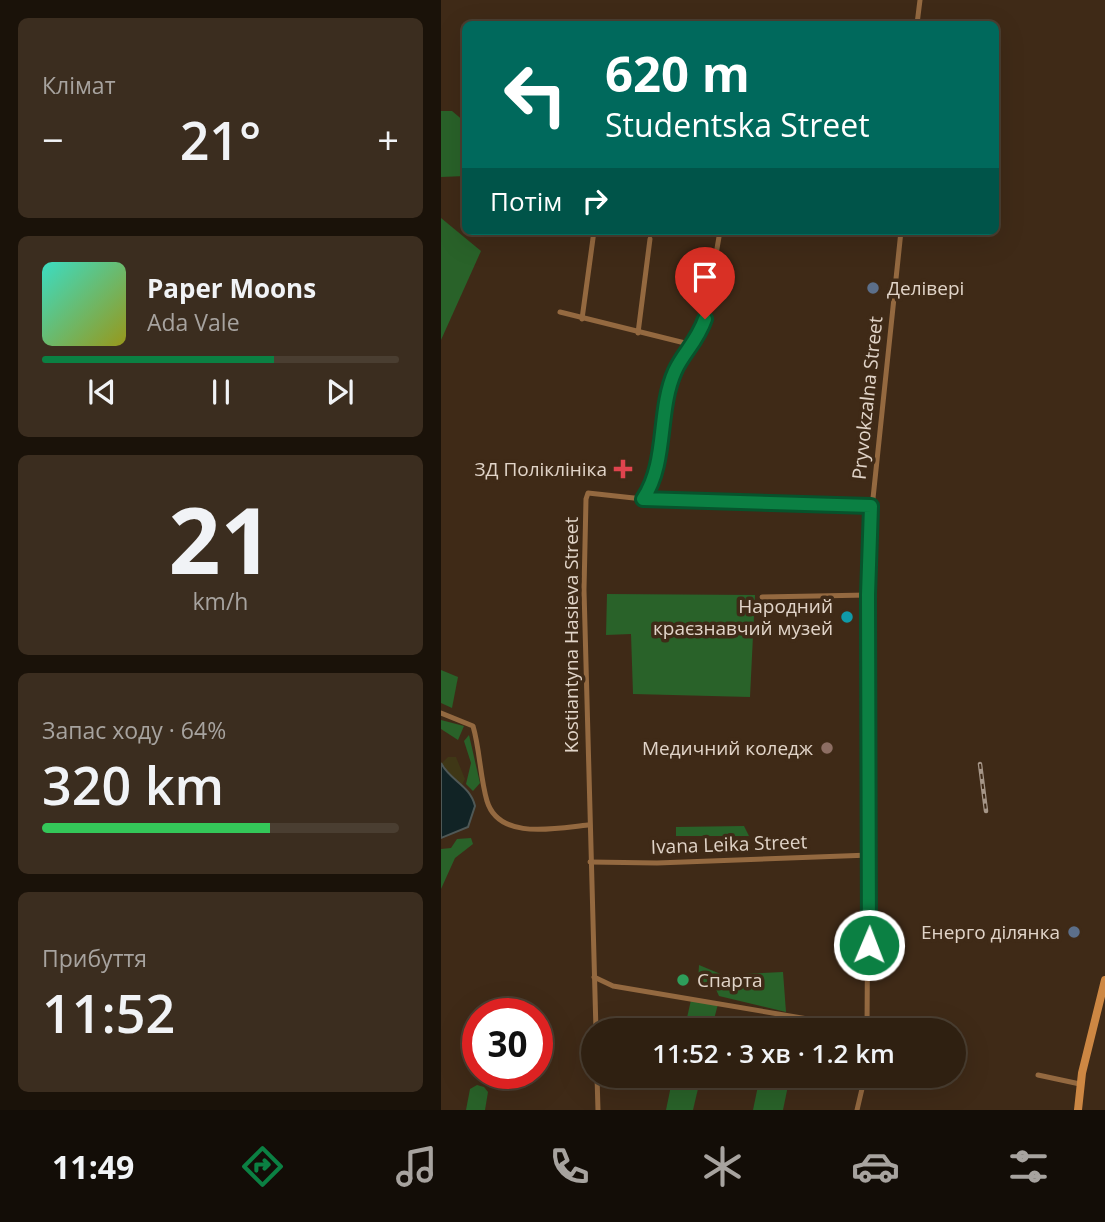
<!DOCTYPE html>
<html lang="uk">
<head>
<meta charset="utf-8">
<style>
	:root { --surface:#2f2011; --page:#3b2d1f; --text:#f1f3f6; --muted:#a7a39f; --line:#4a3e31; --accent:#0b8043 }
	body { margin:0; font-family:"Open Sans",sans-serif; background:var(--page); color:var(--text); height:100vh; display:flex; flex-direction:column; font-size:26px; white-space:nowrap }
	* { box-sizing:border-box; margin:0 }
	p { font-size:23px; color:var(--muted) }
	.icon { flex:none; width:38px; height:38px; fill:none; stroke:currentColor; stroke-width:2; stroke-linecap:round; stroke-linejoin:round }
	.map { position:relative; flex:1; overflow:hidden }
	.side { display:flex; flex-direction:column; gap:18px; padding:18px; background:#1a1209; width:441px }
	.side>* { flex:none }
	.hud { position:absolute; left:21px; top:21px; width:537px; height:214px; border-radius:10px; box-shadow:0 7px 28px #0002,0 0 0 2px var(--line); background:#00695c; color:#fff; overflow:hidden }
	.speed { position:absolute; left:21px; top:998px; display:flex; gap:14px; font-size:35px; font-weight:700; text-align:center }
	.speed>* { display:grid; place-content:center; width:91px; height:91px; border-radius:50%; background:var(--surface); box-shadow:0 7px 28px #0002,0 0 0 2px var(--line); line-height:1 }
	.speed .limit { border:10px solid #d22; background:#fff; color:#111 }
	.pin { position:absolute; display:grid; place-items:center; width:60px; height:60px; color:#fff; margin:-72px -30px; border-radius:50% 50% 50% 0; rotate:-45deg; box-shadow:0 0 7px #0007 }
	.pin .icon { rotate:45deg }
	.me { position:absolute; width:77px; margin:-38px; rotate:1deg; stroke-linejoin:round; filter:drop-shadow(0 0 5px #0008) }
	.turn { display:flex; align-items:center; gap:24px; height:147px; padding:0 28px; font-size:32px }
	.turn .icon { width:91px; height:91px; stroke-width:2.5 }
	.turn b { display:block; font-size:49px; line-height:60px }
	.then { display:flex; align-items:center; height:66px; padding:0 28px; background:#0003; gap:14px; font-size:26px }
	.big { font-size:52px; font-weight:600; line-height:1.1 }
	.side .widget { flex:1; display:flex; flex-direction:column; justify-content:center; gap:10px; min-width:0; padding:0 24px; border-radius:10px; background:var(--page) }
	.side .dial { align-items:center; gap:0 }
	.dial b { font-size:91px; line-height:1 }
	.song { display:flex; align-items:center; gap:21px }
	.cover { width:84px; height:84px; border-radius:10px; background:linear-gradient(135deg,hsl(170 70% 55%),hsl(60 70% 35%)) }
	.played { height:7px; border-radius:4px; background:linear-gradient(90deg,var(--accent) 65%,var(--line) 65%) }
	.keys { display:flex; justify-content:space-around; direction:ltr }
	.heat { display:flex; justify-content:space-between; align-items:center; font-size:38px; direction:ltr }
	.charge { height:10px; border-radius:5px; background:linear-gradient(90deg,#34c759 64%,var(--line) 0) }
	.trip { position:absolute; left:140px; top:1018px; width:385px; height:70px; border-radius:35px; background:var(--surface); box-shadow:0 7px 28px #0002,0 0 0 2px var(--line); font-weight:600; line-height:70px; text-align:center }
	.tab-bar { display:flex; height:112px; justify-content:space-around; align-items:center; background:#130d07; color:var(--muted) }
	.tab-bar .icon { width:49px; height:49px }
	.tab-bar .active { color:var(--accent) }
	.tab-bar b { font-size:32px; color:var(--text) }
	main { display:flex; flex:1; min-height:0 }
	.map>svg:first-child { display:block }
	.green { fill:#296229 }
	.sand { fill:#3f3716 }
	.water { fill:#112325; stroke:#4f5856; stroke-width:2 }
	.lines { fill:none; stroke-linecap:round; stroke-linejoin:round }
	.minor { stroke:#946940; stroke-width:5 }
	.secondary { stroke:#cd8743; stroke-width:8 }
	.rail-casing { stroke:#a59587; stroke-width:4.5 }
	.rail { stroke:#3f2a17; stroke-width:2; stroke-dasharray:5; stroke-linecap:butt }
	.route-casing { stroke:#07532c; stroke-width:18 }
	.route { stroke:#0b8043; stroke-width:12 }
	.service-dot { fill:#5c6f8a; stroke:#3f2a17; stroke-width:2.5 }
	.health-dot { fill:#e0444e; stroke:#3f2a17; stroke-width:2.5 }
	.culture-dot { fill:#0f9aa8; stroke:#3f2a17; stroke-width:2.5 }
	.education-dot { fill:#8d6e63; stroke:#3f2a17; stroke-width:2.5 }
	.leisure-dot { fill:#2e9e5b; stroke:#3f2a17; stroke-width:2.5 }
	.labels { text-anchor:middle; stroke-width:7; stroke-linejoin:round; paint-order:stroke }
	.poi-label { font-size:19px; fill:#e1d4c8; stroke:#3f2a17; text-anchor:end }
	.street-label { font-size:19px; fill:#e1d4c8; stroke:#3f2a17 }
</style>
</head>
<body>
<main>
<section class="side">
<div class="widget"><p>Клімат</p>
<div class="heat"><a>−</a><b class="big">21°</b><a>+</a></div>
</div>
<div class="widget">
<div class="song"><i class="cover"></i><div><b>Paper Moons</b><p>Ada Vale</p></div></div>
<div class="played"></div>
<div class="keys"><svg class="icon" aria-label="previous" viewBox="0 0 24 24"><path d="M18 5L8 12l10 7zM5 5v14"/></svg><svg class="icon" aria-label="pause" viewBox="0 0 24 24"><path d="M8 5v14M16 5v14"/></svg><svg class="icon" aria-label="next" viewBox="0 0 24 24"><path d="M6 5l10 7-10 7zM19 5v14"/></svg></div>
</div>
<div class="widget dial"><b>21</b><p>km/h</p></div>
<div class="widget"><p>Запас ходу · 64%</p><b class="big">320 km</b><div class="charge"></div></div>
<div class="widget"><p>Прибуття</p><b class="big">11:52</b></div>
</section>
<div class="map">
<svg width="664" height="1110" viewBox="0 0 664 1110">
	<rect width="100%" height="100%" fill="#3f2a17"/>
	<g class="green">
		<polygon points="0,111 11,111 24,122 24,176 0,177"/>
		<polygon points="0,218 40,251 0,340"/>
		<polygon points="166,594 314,595 309,697 192,694 190,634 165,635"/>
		<polygon points="0,670 17,677 11,708 0,703"/>
		<polygon points="0,720 23,726 17,740 0,729"/>
		<polygon points="28,735 39,783 32,791 25,784 30,763 23,741"/>
		<polygon points="303,826 308,836 235,836 235,827"/>
		<polygon points="30,838 32,844 14,858 0,889 0,849 10,848 16,839"/>
		<polygon points="258,965 282,975 342,972 345,1012 278,996 273,985 257,982"/>
		<polygon points="250,1000 277,1004 270,1031 243,1031"/>
		<polygon points="332,1017 360,1024 359,1031 329,1031"/>
		<polygon points="232,1076 260,1076 252,1110 225,1110"/>
		<polygon points="319,1076 349,1076 342,1110 312,1110"/>
		<polygon points="36,1085 43,1087 47,1092 44,1110 25,1110 29,1089"/>
	</g>
	<polygon class="sand" points="7,757 15,757 24,779 21,785 9,777 1,763"/>
	<path class="water" d="M0,763c9,18 29,22 34,43l-7,21 -27,11z"/>
	<g class="lines">
		<g class="minor">
			<polyline points="476,24 479,0"/>
			<polyline points="119,312 252,345"/>
			<polyline points="141,319 153,231"/>
			<polyline points="197,333 209,239"/>
			<polyline points="202,499 430,506"/>
			<polyline points="321,597 427,595"/>
			<path d="M0,713l32,13c7,24 7,51 14,75 12,40 70,27 101,24"/>
			<polyline points="149,862 216,863 429,855"/>
			<polyline points="153,977 172,986 426,1029"/>
			<polyline points="155,1031 143,590 145,499 147,493 202,499 208,490 234,370 251,348 264,319 279,231"/>
			<polyline points="426,1031 429,527 460,231"/>
			<polyline points="597,1075 639,1084"/>
			<polyline points="156,1076 157,1110"/>
			<polyline points="416,1110 424,1076"/>
		</g>
		<polyline class="secondary" points="637,1110 641,1073 664,980"/>
		<defs>
			<polyline id="rail" points="539,764 545,811"/>
		</defs>
		<use href="#rail" class="rail-casing"/>
		<use href="#rail" class="rail"/>
	</g>
	<g class="lines">
		<defs>
			<path id="route" d="M264,319c-8,23 -22,34 -30,52 -18,40 -7,91 -32,128l228,7 -3,89 1,350"/>
		</defs>
		<use href="#route" class="route-casing"/>
		<use href="#route" class="route"/>
	</g>
	<g class="service-dot">
		<circle cx="432" cy="288" r="7"/>
		<circle cx="633" cy="932" r="7"/>
	</g>
	<path class="health-dot" d="M178.5 458.5h7v7h7v7h-7v7h-7v-7h-7v-7h7z"/>
	<circle class="culture-dot" cx="406" cy="617" r="7"/>
	<circle class="education-dot" cx="386" cy="748" r="7"/>
	<circle class="leisure-dot" cx="242" cy="980" r="7"/>
	<g class="labels">
		<g class="poi-label">
			<text x="446" y="295" text-anchor="start">Делівері</text>
			<text x="166" y="476">ЗД Поліклініка</text>
			<text x="392" y="613">Народний<tspan x="392" dy="22">краєзнавчий музей</tspan></text>
			<text x="372" y="755">Медичний коледж</text>
			<text x="619" y="939">Енерго ділянка</text>
			<text x="256" y="987" text-anchor="start">Спарта</text>
		</g>
		<g class="street-label">
			<text transform="translate(426 398) rotate(-84)" y="7">Pryvokzalna Street</text>
			<text transform="translate(130 635) rotate(-90)" y="7">Kostiantyna Hasieva Street</text>
			<text transform="translate(288 844) rotate(-2)" y="7">Ivana Leika Street</text>
		</g>
	</g>
</svg>
<div class="speed"><div class="limit">30</div></div>
<div class="pin" style="left:264px;top:319px;background:#d93025"><svg class="icon" aria-label="arrive" viewBox="0 0 24 24"><path d="M6 21V4h12l-3 4 3 4H6"/></svg></div>
<svg class="me" style="left:428px;top:945px" viewBox="-20 -20 40 40"><circle r="17" fill="#0b8043" stroke="#fff" stroke-width="3"/><path d="M0-11L8 9 0 5-8 9z" fill="#fff"/></svg>
<div class="trip">11:52 · 3 хв · 1.2 km</div>
<div class="hud">
<div class="turn"><svg class="icon" aria-label="left" viewBox="0 0 24 24"><path d="M17 20v-9H6M10 6l-5 5 5 5"/></svg><div><b>620 m</b>Studentska Street</div></div>
<div class="then">Потім<svg class="icon" aria-label="right" viewBox="0 0 24 24"><path d="M7 20v-9h11M14 6l5 5-5 5"/></svg></div>
</div>
</div>
</main>
<nav class="tab-bar">
<b>11:49</b>
<svg class="icon active" aria-label="directions" viewBox="0 0 24 24"><path d="M12 3l9 9-9 9-9-9zM9 14v-3h6M13 9l2 2-2 2"/></svg>
<svg class="icon" aria-label="music" viewBox="0 0 24 24"><path d="M9 18V5l10-2v13"/><circle cx="6" cy="18" r="3"/><circle cx="16" cy="16" r="3"/></svg>
<svg class="icon" aria-label="phone" viewBox="0 0 24 24"><path d="M5 4h4l2 5-3 2q2 4 5 5l2-3 5 2v4C11 20 4 13 5 4z"/></svg>
<svg class="icon" aria-label="climate" viewBox="0 0 24 24"><path d="M12 3v18M4 7l16 10M4 17L20 7"/></svg>
<svg class="icon" aria-label="car" viewBox="0 0 24 24"><path d="M5 17H2v-5l4-1 3-4h7l3 4 3 1v5h-3M9 17h6M6 11h13"/><circle cx="7" cy="17" r="2"/><circle cx="17" cy="17" r="2"/></svg>
<svg class="icon" aria-label="filters" viewBox="0 0 24 24"><path d="M4 7h16M4 17h16"/><circle cx="9" cy="7" r="2"/><circle cx="15" cy="17" r="2"/></svg>
</nav>
</body>
</html>
